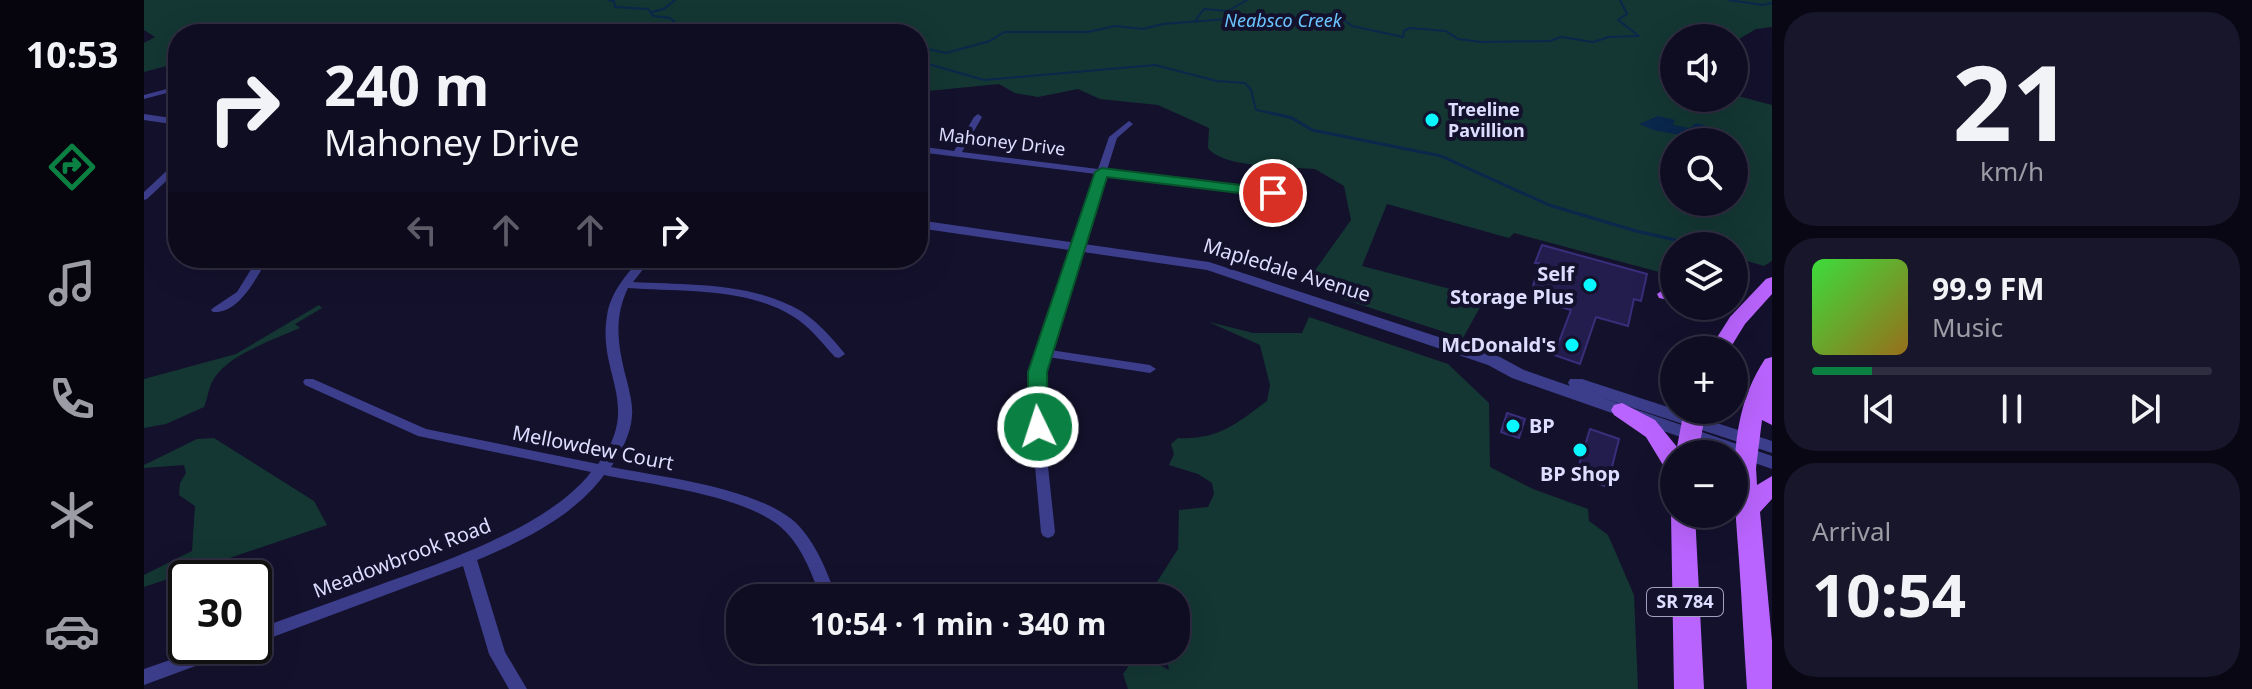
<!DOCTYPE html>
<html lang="en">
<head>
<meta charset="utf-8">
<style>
	:root { --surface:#0f0d22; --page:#18162a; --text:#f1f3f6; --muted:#9b9ca5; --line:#2f2d40; --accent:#0b8043 }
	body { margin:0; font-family:"Noto Sans",sans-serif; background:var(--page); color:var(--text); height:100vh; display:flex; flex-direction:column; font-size:30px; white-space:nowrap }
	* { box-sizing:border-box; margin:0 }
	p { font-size:26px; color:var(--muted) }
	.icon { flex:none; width:44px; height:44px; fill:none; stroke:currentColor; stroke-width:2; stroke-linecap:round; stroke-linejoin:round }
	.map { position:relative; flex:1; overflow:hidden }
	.side { display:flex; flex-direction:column; gap:12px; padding:12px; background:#080713; width:480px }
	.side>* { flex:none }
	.guide { position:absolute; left:24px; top:24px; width:760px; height:244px; border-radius:32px; box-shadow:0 8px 32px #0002,0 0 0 2px var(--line); background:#0f0d22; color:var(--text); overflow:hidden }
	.buttons { position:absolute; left:1516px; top:24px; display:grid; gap:16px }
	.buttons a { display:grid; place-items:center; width:88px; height:88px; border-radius:50%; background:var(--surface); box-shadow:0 8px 32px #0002,0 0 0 2px var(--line); font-size:40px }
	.speed { position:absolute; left:24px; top:560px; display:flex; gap:16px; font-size:40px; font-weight:700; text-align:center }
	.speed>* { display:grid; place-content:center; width:104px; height:104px; border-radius:50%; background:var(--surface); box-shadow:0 8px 32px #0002,0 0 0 2px var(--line); line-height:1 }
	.speed .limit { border:4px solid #111; border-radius:12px; background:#fff; color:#111 }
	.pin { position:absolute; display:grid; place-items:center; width:68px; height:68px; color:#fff; margin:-34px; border:4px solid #fff; border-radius:50%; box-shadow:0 2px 8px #0007 }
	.me { position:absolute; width:88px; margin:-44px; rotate:356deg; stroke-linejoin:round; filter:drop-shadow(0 0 6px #0008) }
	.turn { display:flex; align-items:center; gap:28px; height:168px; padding:0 24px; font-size:36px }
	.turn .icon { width:104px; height:104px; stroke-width:2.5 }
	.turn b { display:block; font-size:56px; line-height:68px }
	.lanes { display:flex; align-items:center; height:76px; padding:0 24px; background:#0003; justify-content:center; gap:40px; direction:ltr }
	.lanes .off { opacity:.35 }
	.big { font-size:60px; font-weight:700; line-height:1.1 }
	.side .widget { flex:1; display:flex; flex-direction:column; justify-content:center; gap:12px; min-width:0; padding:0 28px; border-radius:32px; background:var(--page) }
	.side .dial { align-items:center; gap:0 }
	.dial b { font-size:104px; line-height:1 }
	.song { display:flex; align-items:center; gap:24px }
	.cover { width:96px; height:96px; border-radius:12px; background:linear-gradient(135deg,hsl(120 70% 55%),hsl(40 70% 35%)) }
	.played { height:8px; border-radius:4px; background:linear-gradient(90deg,var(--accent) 15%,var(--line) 15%) }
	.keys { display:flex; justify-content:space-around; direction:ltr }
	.trip { position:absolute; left:582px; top:584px; width:464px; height:80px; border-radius:32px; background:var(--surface); box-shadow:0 8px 32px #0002,0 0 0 2px var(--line); font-weight:700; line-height:80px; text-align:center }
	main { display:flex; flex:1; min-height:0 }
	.dock { display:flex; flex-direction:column; width:144px; justify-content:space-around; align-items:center; background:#06050e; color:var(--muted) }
	.dock .icon { width:56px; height:56px }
	.dock .active { color:var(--accent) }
	.dock b { font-size:36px; color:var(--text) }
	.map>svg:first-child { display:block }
	.green { fill:#143733; fill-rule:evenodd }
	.water { fill:#0a274c }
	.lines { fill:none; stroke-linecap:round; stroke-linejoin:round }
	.stream-far1 { stroke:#0a274c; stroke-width:2 }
	.stream { stroke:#0a274c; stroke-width:3 }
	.building { fill:#231d4e; stroke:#382e7a; stroke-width:2 }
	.minor { fill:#3c3e8c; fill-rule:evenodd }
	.tertiary { fill:#3c3e8c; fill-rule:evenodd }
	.primary { fill:#ba64ff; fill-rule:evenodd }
	.route { fill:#0b8043; stroke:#07532c; stroke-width:2 }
	.poi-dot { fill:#09f8ff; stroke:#14112d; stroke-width:3 }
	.labels { text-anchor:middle; stroke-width:8; stroke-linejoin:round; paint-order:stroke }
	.far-water-label { font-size:18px; font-style:italic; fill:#6bc5ff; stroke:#14112d }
	.far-poi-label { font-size:18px; font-weight:bold; fill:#deddff; stroke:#14112d; text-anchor:start }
	.far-street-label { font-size:18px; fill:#deddff; stroke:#14112d }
	.shield { fill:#14112d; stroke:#a1a0c0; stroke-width:2 }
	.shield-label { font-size:18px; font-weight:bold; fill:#deddff }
	.street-label { font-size:20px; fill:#deddff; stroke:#14112d }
	.poi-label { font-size:20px; font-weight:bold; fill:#deddff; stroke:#14112d; text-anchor:end }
</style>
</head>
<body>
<main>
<nav class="dock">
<b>10:53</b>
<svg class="icon active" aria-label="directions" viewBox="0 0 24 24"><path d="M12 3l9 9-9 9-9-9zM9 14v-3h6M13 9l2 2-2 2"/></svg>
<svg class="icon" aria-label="music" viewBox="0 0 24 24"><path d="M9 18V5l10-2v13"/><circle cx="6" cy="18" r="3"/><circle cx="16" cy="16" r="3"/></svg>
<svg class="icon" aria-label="phone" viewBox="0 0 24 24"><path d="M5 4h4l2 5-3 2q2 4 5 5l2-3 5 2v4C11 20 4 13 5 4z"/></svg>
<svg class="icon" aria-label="climate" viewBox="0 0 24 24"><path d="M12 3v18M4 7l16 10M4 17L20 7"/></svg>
<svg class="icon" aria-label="car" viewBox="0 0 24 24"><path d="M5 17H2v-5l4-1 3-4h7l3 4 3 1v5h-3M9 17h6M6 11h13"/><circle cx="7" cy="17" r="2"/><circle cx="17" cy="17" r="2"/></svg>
</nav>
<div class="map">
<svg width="1628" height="689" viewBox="0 0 1628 689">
	<rect width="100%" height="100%" fill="#14112d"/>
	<g class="green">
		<path d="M0,0h1628v27l-16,2 -22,13v-4h-60v60h60v-3l38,10v156l-8,5 -30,-9v-11h-60v30l-160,-43 -5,5 -122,-34 -25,62 123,32 -22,40 -123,-40 7,-8 -30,-4 -16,-7 15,-10 35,-49 -7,-34 -29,-17c-25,-2 -93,-1 -107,-21l1,-20 -51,-23 -58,-6 -22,-10 -40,8 -23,-4 -16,-9 -81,8v-58h-740v29l-34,9v-29l11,-6 -11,-7zM1530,142h60v60h-60z"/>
		<path d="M175,305l3,3 -27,16 5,4c-25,11 -70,26 -85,49 -6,8 -7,20 -11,30l-38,17 -22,4v-49l92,-25z"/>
		<path d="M1165,317l139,47 41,39 1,64 43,22 55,20 1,12 19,14 26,60 4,94h-510l-5,-15 5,-7 -8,-17 15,3 34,17 -4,-20h11v-52h-15l-6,-13 23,-36 1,-39 29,-3 6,-13 -2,-11 -14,-9 -29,-9 5,-11 -3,-10 7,-6c40,2 58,-14 89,-37l3,-16 -10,-40 -51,-23 44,11h49z"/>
		<polygon points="70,438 170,501 183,525 0,587 0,575 48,551 51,506 35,495 36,483 42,473 40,465 0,468 0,465 53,439"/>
	</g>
	<polygon class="water" points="1514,116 1531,120 1529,125 1546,128 1552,123 1574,129 1570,133 1582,137 1566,137 1579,142 1574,142 1509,130 1495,124"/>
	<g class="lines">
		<g class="stream-far1">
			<polyline points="464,0 470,1 471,7 504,9 509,16 526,18 533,24 531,31 559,34"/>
			<polyline points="1585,0 1619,5 1628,3"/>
			<polyline points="508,12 520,9 531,0"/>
			<polyline points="1051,21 1060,9 1084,11 1103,0"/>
			<polyline points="774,47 802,53 846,41 860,32 943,32 972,26 999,29 1019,24 1083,19 1138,24 1156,19 1200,20 1208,26 1259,37 1260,31 1266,28 1302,31 1314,39 1337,42 1406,41 1417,37 1449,42 1465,37 1495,36 1474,20 1483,14 1476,0"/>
			<polyline points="774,61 840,80 1011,65 1073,81 1101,83 1107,90 1112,110 1136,115"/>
		</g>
		<g class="stream">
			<polyline points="1127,113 1148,118 1168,130 1297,156 1405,205 1492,231 1558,246"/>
			<polyline points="1590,254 1593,255"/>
		</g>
	</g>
	<g class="building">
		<polygon points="1398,245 1503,274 1497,301 1490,299 1484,326 1452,317 1436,364 1410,355 1427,310 1386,298 1395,263 1391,263"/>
		<polygon points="1363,413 1381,419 1375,438 1357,432"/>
		<polygon points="1446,429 1475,439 1463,487 1432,475"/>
	</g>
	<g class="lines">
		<g class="minor">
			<polygon points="34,86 34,90 0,99 0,95"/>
			<polygon points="834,114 838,117 818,152 954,169 965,137 985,121 989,124 973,138 963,170 1129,190 1134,193 1129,196 961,175 906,350 1006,365 1012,369 1006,373 904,357 899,372 897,401 911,532 909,536 904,538 899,536 897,532 885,401 887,372 952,174 774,152 774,146 810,151 830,117"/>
			<polygon points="34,162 34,170 3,199 0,200 0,192 31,163"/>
			<path d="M114,258h10c-11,19 -29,56 -55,54l-2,-2 2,-2 24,-16z"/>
			<polygon points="303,258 313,258 313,267 305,267"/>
			<path d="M497,258h11l-19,24c55,3 119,0 168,29 17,11 32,28 44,43l-6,4 -4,-1c-13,-14 -25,-30 -41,-40 -47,-30 -112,-25 -166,-29 -16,33 -9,63 0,97 2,10 5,20 4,31 -1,17 -11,37 -21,51 51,10 146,21 184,55 21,20 32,50 42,76h-16c-9,-23 -17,-47 -35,-66 -34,-36 -132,-47 -182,-57 -30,41 -81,66 -127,85l28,92 22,37h-18l-20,-35 -26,-88 -209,78v-14c43,-15 85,-31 128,-46 62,-22 168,-58 209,-112l-173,-36 -113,-51 -2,-3 2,-3h8l113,50 172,35c45,-59 -1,-90 9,-148 3,-23 19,-41 34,-58z"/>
			<polygon points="66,646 94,646 92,651 0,685 0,669"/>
		</g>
		<g class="tertiary">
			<polygon points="0,114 34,119 34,125 0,120"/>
			<polygon points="774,220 1065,262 1356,357 1380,370 1426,386 1424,383 1426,379 1438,379 1628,441 1628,453 1456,397 1628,456 1628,469 1368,378 1344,365 1063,270 774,228"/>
		</g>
		<g class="primary">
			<polygon points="1628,277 1628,294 1601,324 1585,350 1565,350 1586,317 1622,279"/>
			<polygon points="1522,288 1530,289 1530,301 1515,298 1513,294"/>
			<path d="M1628,357v68l-10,-5 -6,48 1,17 15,-9v23l-12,13 12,129v48h-25c-3,-43 -5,-86 -8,-129 -5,-68 -14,-141 26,-201z"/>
			<polygon points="1478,403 1511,420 1533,447 1540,410 1562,410 1554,454 1530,454 1530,472 1522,470 1502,437 1470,415 1467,410 1470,405"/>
			<polygon points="1530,508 1530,514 1551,514 1560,689 1530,689 1527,514"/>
		</g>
	</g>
	<polygon class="route" points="958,168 1129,189 1136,193 1129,197 963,177 903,372 904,427 894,434 884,427 884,372 951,172"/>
	<g class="poi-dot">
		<circle cx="1288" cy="120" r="8"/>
		<circle cx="1446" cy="285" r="8"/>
		<circle cx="1428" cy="345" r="8"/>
		<circle cx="1369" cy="426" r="8"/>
		<circle cx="1436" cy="450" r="8"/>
	</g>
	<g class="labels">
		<g class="far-water-label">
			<text x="1139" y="27">Neabsco Creek</text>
		</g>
		<g class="far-poi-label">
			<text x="1304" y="116">Treeline<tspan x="1304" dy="21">Pavillion</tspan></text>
		</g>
		<g class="far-street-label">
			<text transform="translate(858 142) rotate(7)" y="6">Mahoney Drive</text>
		</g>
		<rect class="shield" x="1503" y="588" width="76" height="28" rx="6"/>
		<g class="shield-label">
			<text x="1541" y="608">SR 784</text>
		</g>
		<g class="street-label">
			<text transform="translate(1143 270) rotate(17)" y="7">Mapledale Avenue</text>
			<text transform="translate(449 448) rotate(11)" y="7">Mellowdew Court</text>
			<text transform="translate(258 558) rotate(-21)" y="7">Meadowbrook Road</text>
		</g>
		<g class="poi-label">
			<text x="1430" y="281">Self<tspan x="1430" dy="23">Storage Plus</tspan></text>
			<text x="1412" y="352">McDonald's</text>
			<text x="1385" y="433" text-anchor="start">BP</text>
			<text x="1436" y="481" text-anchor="middle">BP Shop</text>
		</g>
	</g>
</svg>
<div class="buttons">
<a><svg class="icon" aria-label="sound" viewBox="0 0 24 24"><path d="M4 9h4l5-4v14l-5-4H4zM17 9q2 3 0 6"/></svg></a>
<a><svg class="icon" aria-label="search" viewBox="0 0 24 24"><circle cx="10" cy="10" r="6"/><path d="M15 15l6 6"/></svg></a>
<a><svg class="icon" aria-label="layers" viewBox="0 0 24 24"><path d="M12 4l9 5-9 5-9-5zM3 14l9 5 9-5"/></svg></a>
<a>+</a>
<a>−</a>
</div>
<div class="speed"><div class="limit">30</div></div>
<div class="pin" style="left:1129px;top:193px;background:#d93025"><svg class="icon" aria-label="arrive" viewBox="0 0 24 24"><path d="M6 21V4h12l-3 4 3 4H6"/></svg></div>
<svg class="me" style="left:894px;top:427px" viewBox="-20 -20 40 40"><circle r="17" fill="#0b8043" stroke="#fff" stroke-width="3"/><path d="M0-11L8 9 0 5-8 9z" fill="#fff"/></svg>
<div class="trip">10:54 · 1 min · 340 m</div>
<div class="guide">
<div class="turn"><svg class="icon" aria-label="right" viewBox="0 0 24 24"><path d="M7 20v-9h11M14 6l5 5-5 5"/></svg><div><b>240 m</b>Mahoney Drive</div></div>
<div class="lanes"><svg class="icon off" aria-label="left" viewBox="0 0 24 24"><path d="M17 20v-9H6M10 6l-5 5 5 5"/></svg><svg class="icon off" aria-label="ahead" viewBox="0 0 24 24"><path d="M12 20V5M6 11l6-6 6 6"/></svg><svg class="icon off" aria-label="ahead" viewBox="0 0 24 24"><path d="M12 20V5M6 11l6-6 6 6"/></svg><svg class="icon" aria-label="right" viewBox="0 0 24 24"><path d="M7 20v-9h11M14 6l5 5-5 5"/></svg></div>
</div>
</div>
<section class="side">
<div class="widget dial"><b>21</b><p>km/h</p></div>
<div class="widget">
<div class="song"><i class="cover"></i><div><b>99.9 FM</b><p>Music</p></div></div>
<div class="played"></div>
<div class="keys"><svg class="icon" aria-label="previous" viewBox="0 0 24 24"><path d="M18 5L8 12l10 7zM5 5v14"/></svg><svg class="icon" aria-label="pause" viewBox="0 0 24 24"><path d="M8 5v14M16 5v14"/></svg><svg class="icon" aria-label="next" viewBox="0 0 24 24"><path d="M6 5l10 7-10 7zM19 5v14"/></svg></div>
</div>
<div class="widget"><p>Arrival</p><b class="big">10:54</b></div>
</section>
</main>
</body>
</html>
